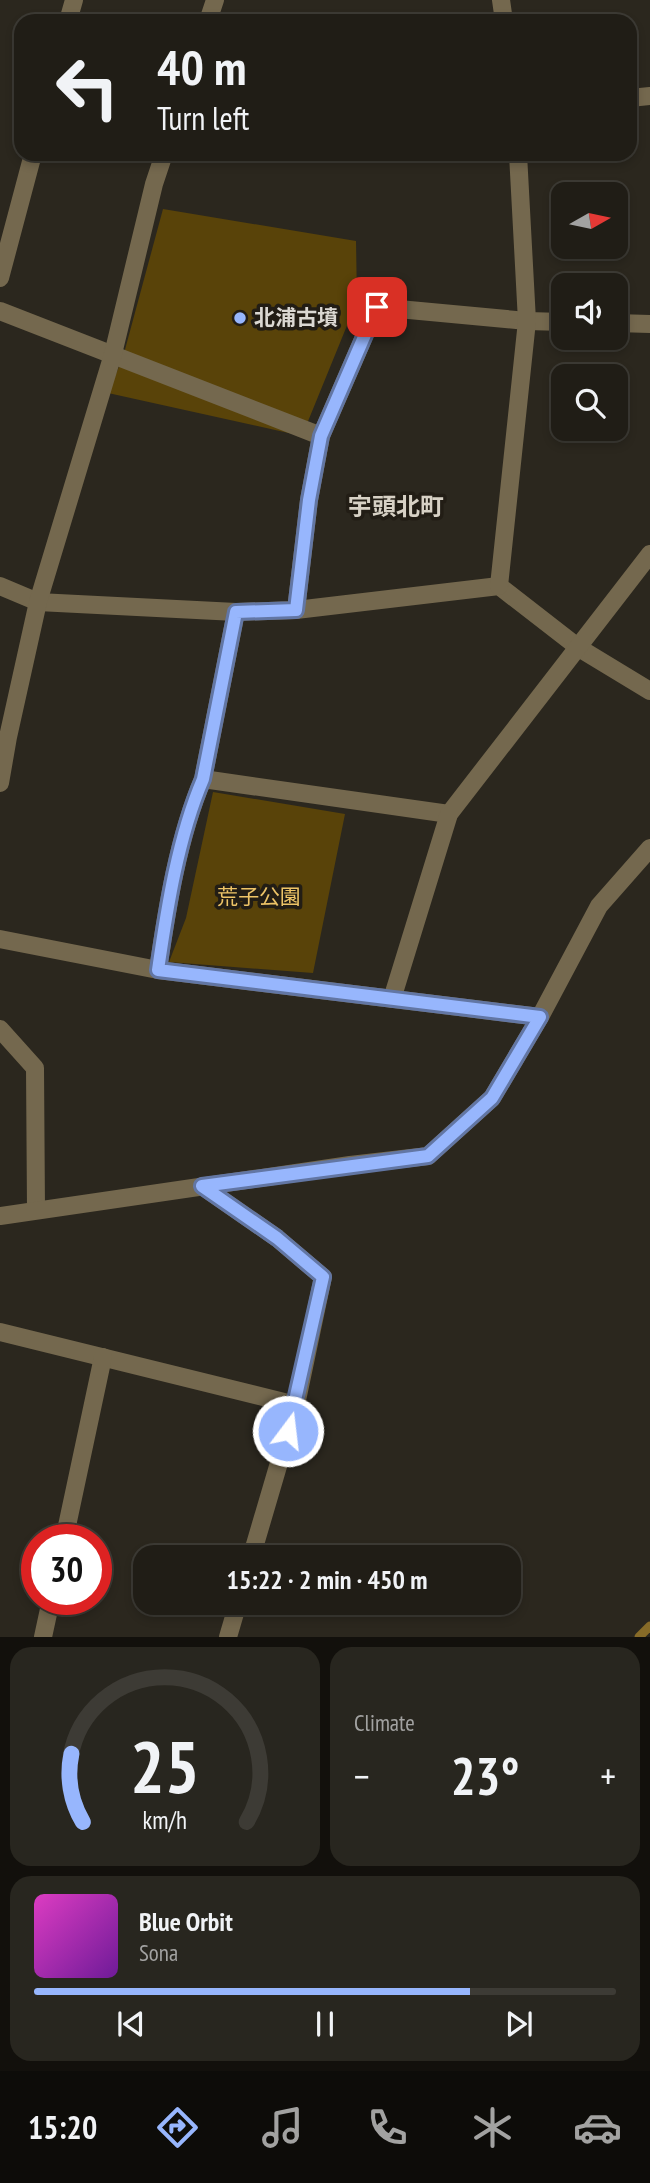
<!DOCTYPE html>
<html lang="en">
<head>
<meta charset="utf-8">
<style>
	:root { --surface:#201d16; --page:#28261f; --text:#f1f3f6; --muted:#a2a2a1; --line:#3d3b35; --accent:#97b6fd }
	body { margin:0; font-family:"PT Sans Narrow","Noto Sans JP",sans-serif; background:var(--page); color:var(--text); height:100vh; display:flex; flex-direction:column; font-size:26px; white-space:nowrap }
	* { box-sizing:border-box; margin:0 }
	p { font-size:23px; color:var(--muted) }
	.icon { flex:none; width:38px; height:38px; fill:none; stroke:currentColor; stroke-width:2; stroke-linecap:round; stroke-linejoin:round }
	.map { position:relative; height:1637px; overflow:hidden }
	.drawer { display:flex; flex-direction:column; gap:10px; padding:10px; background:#12100c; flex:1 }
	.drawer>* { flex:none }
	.banner { position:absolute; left:14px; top:14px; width:623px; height:147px; border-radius:21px; box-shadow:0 4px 10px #0003,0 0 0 2px var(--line); background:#201d16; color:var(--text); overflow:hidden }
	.needle { width:46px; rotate:81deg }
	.buttons { position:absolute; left:551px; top:182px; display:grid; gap:14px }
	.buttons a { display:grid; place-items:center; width:77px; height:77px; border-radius:14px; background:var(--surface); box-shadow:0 4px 10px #0003,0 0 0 2px var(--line); font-size:35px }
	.speed { position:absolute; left:21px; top:1524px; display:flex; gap:14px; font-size:35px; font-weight:700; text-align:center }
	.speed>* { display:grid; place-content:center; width:91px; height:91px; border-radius:50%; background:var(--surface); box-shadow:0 4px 10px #0003,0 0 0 2px var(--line); line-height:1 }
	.speed .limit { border:10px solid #d22; background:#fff; color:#111 }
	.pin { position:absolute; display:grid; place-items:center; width:60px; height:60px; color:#fff; margin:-30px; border-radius:14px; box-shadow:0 4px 10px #0006 }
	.me { position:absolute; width:77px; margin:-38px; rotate:15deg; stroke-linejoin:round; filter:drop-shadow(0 0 5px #0008) }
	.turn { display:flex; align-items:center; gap:24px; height:147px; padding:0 28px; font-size:32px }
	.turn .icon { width:91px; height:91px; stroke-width:2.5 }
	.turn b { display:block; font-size:49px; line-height:60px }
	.big { font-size:52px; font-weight:600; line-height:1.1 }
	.drawer .card { flex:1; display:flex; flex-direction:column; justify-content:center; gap:10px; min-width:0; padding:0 24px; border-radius:21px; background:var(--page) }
	.drawer .dial { align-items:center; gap:0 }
	.dial svg { height:182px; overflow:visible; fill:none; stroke:var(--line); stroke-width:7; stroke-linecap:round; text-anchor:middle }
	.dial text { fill:var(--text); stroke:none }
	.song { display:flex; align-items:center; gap:21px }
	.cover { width:84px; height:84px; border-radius:10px; background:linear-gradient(135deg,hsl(310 70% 55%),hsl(280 70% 35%)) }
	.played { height:7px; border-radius:4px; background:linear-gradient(90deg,var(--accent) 75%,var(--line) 75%) }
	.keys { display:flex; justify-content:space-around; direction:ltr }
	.heat { display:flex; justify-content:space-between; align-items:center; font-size:38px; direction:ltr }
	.drawer .tiles { flex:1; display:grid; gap:10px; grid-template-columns:1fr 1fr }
	.card:last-child { grid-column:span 2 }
	.trip { position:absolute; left:133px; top:1545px; width:388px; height:70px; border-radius:21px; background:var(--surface); box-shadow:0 4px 10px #0003,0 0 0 2px var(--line); font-weight:600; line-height:70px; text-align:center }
	.dock { display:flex; height:112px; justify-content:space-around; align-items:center; background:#0d0c09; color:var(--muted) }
	.dock .icon { width:49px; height:49px }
	.dock .selected { color:var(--accent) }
	.dock b { font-size:32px; color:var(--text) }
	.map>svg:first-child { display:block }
	.green { fill:#594309 }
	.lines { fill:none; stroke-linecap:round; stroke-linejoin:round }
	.stream { stroke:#876b28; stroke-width:9 }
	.minor { stroke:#74684e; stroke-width:18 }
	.route-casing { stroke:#6276a4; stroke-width:18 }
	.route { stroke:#97b6fd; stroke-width:12 }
	.poi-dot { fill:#97b6fd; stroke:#221d15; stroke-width:2.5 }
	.labels { text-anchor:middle; stroke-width:7; stroke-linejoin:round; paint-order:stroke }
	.poi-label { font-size:21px; font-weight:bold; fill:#dbd8d2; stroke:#221d15; text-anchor:start }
	.park-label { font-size:21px; fill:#eec467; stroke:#221d15 }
	.quarter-label { font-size:24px; font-weight:bold; fill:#d7d1c5; stroke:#221d15 }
</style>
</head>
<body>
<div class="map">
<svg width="650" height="1637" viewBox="0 0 650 1637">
	<rect width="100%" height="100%" fill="#2b271e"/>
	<g class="green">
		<polygon points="163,209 356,241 357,301 302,436 108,393 123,357"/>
		<polygon points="213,792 345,814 313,973 169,962 186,918"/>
	</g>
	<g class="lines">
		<polyline class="stream" points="639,1637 650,1626"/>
		<g class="minor">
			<polyline points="501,0 504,21"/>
			<polyline points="68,21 74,0"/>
			<polyline points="208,21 215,0"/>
			<polyline points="630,98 650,96"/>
			<polyline points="0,278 33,154"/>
			<polyline points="0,311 321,436 309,500 296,610"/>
			<polyline points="616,323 650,324"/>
			<polyline points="321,436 377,307 527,321 564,322"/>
			<polyline points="0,586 38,602 236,612 296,610 499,586 579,648 650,691"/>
			<polyline points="499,586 527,321 518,154"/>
			<polyline points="203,779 449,814"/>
			<polyline points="0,783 8,737 38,602 113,354 154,184 164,154"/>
			<polyline points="0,939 158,970 540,1017"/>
			<path d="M158,970c9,-62 20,-132 45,-191l33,-167"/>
			<polyline points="392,999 449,814 650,554"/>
			<polyline points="0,1029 35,1068 36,1210"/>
			<polyline points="202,1186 277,1238 323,1277 296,1405 251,1558"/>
			<polyline points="0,1216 350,1165 428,1156 492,1098 540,1017 599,906 650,848"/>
			<polyline points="0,1332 296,1405"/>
			<polyline points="64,1540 103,1357"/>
			<polyline points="43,1637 51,1600"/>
			<polyline points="228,1637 238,1603"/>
		</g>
	</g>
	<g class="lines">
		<defs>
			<path id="route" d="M288,1431l35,-154 -46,-39 -75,-52 226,-30 64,-58 48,-81 -382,-47c9,-62 20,-133 45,-191l33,-167 60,-2 13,-110 12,-64 56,-129"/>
		</defs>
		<use href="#route" class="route-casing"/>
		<use href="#route" class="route"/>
	</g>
	<circle class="poi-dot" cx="240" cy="318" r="7"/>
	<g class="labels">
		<g class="poi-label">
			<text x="254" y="325">北浦古墳</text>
		</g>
		<g class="park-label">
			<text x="259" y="904">荒子公園</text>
		</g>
		<g class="quarter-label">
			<text x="396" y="515">宇頭北町</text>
		</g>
	</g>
</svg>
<div class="buttons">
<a><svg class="needle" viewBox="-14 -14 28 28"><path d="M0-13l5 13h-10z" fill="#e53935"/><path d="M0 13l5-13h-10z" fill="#a2a2a1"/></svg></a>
<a><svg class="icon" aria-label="sound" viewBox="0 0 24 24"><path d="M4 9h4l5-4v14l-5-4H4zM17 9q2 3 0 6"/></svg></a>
<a><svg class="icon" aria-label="search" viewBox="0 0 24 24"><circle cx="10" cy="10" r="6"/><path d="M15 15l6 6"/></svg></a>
</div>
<div class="speed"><div class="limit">30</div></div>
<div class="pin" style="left:377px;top:307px;background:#d93025"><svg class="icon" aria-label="arrive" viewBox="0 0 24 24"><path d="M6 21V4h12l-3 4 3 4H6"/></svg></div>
<svg class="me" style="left:288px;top:1431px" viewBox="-20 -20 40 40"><circle r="17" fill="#97b6fd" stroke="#fff" stroke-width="3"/><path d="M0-11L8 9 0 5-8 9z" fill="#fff"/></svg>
<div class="trip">15:22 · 2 min · 450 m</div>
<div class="banner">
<div class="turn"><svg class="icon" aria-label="left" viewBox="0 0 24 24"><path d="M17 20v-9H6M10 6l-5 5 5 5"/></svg><div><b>40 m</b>Turn left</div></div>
</div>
</div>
<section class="drawer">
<div class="tiles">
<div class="card dial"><svg viewBox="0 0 100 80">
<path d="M14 69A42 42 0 1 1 86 69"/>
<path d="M14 69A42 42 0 0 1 9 39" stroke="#97b6fd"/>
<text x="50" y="56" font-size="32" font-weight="700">25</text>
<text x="50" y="72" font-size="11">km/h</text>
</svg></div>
<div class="card"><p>Climate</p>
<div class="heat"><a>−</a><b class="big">23°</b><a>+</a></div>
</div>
<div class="card">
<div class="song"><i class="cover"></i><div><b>Blue Orbit</b><p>Sona</p></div></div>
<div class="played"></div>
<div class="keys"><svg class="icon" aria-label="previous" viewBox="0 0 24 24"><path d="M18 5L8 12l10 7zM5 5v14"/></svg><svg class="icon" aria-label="pause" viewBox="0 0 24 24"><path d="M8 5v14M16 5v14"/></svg><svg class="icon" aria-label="next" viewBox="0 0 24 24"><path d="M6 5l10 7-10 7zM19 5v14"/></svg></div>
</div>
</div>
</section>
<nav class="dock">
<b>15:20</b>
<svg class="icon selected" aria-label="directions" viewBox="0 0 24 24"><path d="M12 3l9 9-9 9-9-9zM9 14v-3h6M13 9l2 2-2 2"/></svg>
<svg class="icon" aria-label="music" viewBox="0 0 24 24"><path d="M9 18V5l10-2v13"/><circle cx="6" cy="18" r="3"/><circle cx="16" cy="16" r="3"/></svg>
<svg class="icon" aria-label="phone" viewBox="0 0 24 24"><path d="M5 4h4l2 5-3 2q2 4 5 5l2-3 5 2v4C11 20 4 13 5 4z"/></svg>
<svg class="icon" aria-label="climate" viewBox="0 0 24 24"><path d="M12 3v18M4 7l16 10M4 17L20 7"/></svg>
<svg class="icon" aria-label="car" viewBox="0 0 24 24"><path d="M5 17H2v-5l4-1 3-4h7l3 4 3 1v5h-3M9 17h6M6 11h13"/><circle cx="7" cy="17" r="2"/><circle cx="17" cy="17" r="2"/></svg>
</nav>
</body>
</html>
